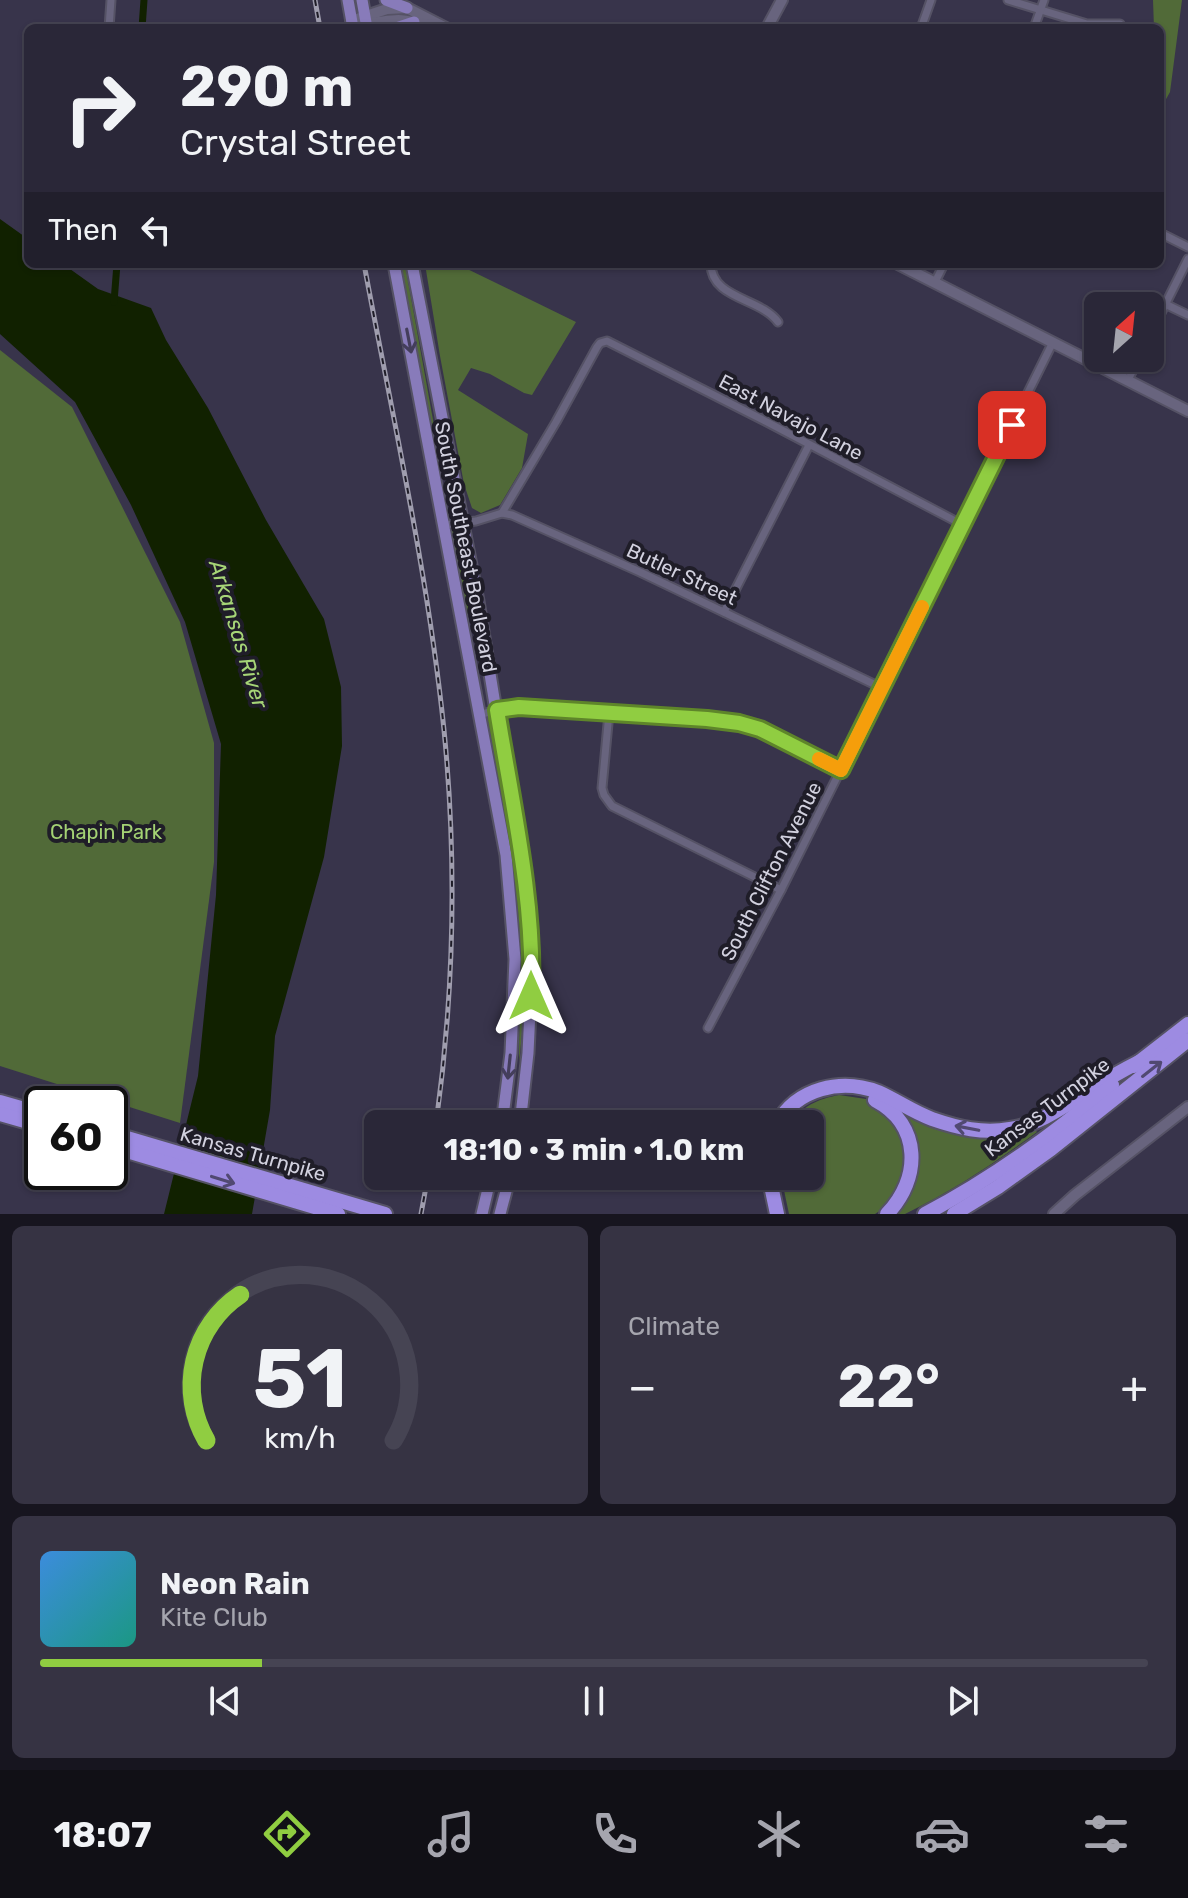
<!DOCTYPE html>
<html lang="en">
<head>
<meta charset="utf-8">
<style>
	:root { --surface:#2a2738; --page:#363343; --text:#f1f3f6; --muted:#a5a5ae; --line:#464453; --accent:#90cd41 }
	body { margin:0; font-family:Rubik,sans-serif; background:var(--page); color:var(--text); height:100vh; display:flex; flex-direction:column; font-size:30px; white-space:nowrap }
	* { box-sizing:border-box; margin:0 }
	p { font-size:26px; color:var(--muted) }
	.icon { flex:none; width:44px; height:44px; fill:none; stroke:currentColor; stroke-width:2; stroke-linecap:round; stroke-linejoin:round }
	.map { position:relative; height:1214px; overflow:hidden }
	.panel { display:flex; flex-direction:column; gap:12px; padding:12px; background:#17151f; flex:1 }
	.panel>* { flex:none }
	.hud { position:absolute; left:24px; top:24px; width:1140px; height:244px; border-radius:12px; box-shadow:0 2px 6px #0004,0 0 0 2px var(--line); background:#2a2738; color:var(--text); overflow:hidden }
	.needle { width:52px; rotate:27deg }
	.tools { position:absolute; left:1084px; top:292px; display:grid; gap:16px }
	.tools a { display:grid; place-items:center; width:80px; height:80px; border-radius:12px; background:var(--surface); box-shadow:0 2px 6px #0004,0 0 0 2px var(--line); font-size:40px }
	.speed { position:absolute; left:24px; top:1086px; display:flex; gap:16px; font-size:40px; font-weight:700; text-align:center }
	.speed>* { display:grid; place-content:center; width:104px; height:104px; border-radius:50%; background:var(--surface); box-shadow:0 2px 6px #0004,0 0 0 2px var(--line); line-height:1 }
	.speed .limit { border:4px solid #111; border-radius:12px; background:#fff; color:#111 }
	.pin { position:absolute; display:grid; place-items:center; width:68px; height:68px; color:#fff; margin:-34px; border-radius:16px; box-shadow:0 4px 12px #0006 }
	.me { position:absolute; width:88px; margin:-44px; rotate:0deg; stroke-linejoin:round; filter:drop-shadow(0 0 6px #0008) }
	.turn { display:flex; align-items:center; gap:28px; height:168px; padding:0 24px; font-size:36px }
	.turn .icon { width:104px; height:104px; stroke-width:2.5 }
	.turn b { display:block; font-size:56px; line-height:68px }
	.then { display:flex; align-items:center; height:76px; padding:0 24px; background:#0003; gap:16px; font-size:30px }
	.big { font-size:60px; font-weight:700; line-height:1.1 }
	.panel .tile { flex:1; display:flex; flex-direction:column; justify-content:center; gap:12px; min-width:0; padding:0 28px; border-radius:12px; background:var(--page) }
	.panel .dial { align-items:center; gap:0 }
	.dial svg { height:208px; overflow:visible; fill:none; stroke:var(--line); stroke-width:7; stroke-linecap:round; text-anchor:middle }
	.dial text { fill:var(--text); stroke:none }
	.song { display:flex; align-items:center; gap:24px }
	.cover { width:96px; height:96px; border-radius:12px; background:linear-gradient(135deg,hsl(210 70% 55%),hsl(170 70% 35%)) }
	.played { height:8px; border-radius:4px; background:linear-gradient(90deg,var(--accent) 20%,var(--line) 20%) }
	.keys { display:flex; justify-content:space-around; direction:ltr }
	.heat { display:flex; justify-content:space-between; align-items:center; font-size:44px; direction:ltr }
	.panel .tiles { flex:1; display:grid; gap:12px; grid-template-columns:1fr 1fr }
	.tile:last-child { grid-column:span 2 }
	.trip { position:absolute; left:364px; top:1110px; width:460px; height:80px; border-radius:12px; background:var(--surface); box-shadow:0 2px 6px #0004,0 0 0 2px var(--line); font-weight:700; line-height:80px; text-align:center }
	.tabs { display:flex; height:128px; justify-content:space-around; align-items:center; background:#111016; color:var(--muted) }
	.tabs .icon { width:56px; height:56px }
	.tabs .current { color:var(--accent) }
	.tabs b { font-size:36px; color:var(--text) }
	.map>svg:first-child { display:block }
	.green { fill:#516a38 }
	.water { fill:#112100 }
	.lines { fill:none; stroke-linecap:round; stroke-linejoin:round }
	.canal { stroke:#112100; stroke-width:7 }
	.street-casing { stroke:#555265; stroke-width:11 }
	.secondary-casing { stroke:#555265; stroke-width:14 }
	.primary-casing { stroke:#555265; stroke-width:15 }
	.highway-casing { stroke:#555265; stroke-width:18 }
	.street { stroke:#68647e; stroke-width:7 }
	.secondary { stroke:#68647e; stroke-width:10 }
	.primary { stroke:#887bba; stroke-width:11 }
	.highway { stroke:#9d8be2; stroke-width:14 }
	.rail-casing { stroke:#9f9dae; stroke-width:5 }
	.rail { stroke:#1f1d28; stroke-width:2; stroke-dasharray:6; stroke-linecap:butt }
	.oneway { stroke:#443e5b }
	.oneway2 { stroke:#514972 }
	.route-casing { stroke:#5e852a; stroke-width:20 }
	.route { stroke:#90cd41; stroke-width:14 }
	.slow { stroke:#f59e0b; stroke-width:14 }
	.labels { text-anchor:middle; stroke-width:8; stroke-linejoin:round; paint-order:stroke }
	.street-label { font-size:20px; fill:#d2d1df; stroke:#1f1d28 }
	.park-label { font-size:20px; fill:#a4d274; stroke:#1f1d28 }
	.water-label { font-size:22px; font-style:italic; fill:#a6d577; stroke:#1f1d28 }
</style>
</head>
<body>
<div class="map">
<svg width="1188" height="1214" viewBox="0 0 1188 1214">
	<rect width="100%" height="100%" fill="#38344b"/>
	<g class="green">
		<polygon points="1153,0 1182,0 1170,92 1160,110 1160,28 1154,28"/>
		<polygon points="400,264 405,264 435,431 433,431 429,420"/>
		<polygon points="425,264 457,264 576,322 532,395 524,393 490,374 471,368 458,390 528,434 522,468 500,505 481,513 472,508 464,484 440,356"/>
		<polygon points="0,350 72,407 180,622 214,743 214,862 180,1123 0,1066"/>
		<polygon points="455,530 470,610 468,614 465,611 451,537 452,531"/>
		<polygon points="486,716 489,716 493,733 506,810 502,808 485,719"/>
		<polygon points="520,924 523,925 523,931 524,1015 519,1063"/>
		<path d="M839,1095l27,4 20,11 15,18 6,41 -20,37 -12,8h-86l-8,-38h29v-52h-20c12,-18 28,-25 49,-29z"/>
		<path d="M905,1110l26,12 102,5 4,5c-44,32 -83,58 -132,82h-6l-2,-4 12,-19 -7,-77z"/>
	</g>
	<polygon class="water" points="0,219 28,239 28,264 63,264 98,289 151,308 166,340 208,408 266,520 324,619 341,687 342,746 324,857 275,1036 270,1110 252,1214 164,1214 198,1076 216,895 221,744 185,622 131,505 75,402 0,334"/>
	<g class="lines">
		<g class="canal">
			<polyline points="142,28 144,0"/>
			<polyline points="114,302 117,264"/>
		</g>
		<defs>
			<g id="street">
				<polyline points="1008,0 1087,24 1120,24"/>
				<polyline points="109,28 111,0"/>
				<polyline points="921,28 931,0"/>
				<polyline points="1034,28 1044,0"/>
				<polyline points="1160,233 1188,247"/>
				<path d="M711,264c0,35 50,34 67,58"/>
				<polyline points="935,282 944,264"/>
				<polyline points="1165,304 1188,315"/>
				<polyline points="1150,335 1188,259"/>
				<polyline points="1128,380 1139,358"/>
				<polyline points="502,513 556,422 597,347 600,343 607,341 765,421 963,525"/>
				<polyline points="444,525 476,521 502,513 512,515 640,572 882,688"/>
				<polyline points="724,612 809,445"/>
				<polyline points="609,713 602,788 604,795 612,806 781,890"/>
				<polyline points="480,714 519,707 730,722 760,729 841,770"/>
				<polyline points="708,1028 781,890 1053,342"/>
			</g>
			<g id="secondary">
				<polyline points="351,21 387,9 407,8 446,28"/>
				<path d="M359,22c13,3 26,-2 39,-2 14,1 26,5 40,5"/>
				<polyline points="767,28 782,0"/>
				<polyline points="898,264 1188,411"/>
				<polyline points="1054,1214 1075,1195 1188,1107"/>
			</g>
			<g id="primary">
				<polyline points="348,0 353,28"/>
				<polyline points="362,0 367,28"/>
				<polyline points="386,0 407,8"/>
				<polyline points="396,28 414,22"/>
				<polyline points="394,264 506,855 515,959 511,1053 502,1124"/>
				<polyline points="412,264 478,601 524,881 532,968 528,1053 520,1124"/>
				<polyline points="482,1214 491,1176"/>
				<polyline points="500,1214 510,1176"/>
			</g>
			<g id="highway">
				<polyline points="1134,1066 1188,1024"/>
				<path d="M875,1100c47,25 46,79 12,114"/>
				<polyline points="0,1102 42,1114"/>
				<polyline points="0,1114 42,1126"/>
				<path d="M777,1124c20,-36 64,-46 101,-32 18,8 35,20 54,27 26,9 51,15 78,10 28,-4 53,-22 77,-37 17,-11 34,-21 52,-30"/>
				<polyline points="110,1133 385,1214"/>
				<polyline points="110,1146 338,1214"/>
				<polyline points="769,1176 777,1214"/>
				<path d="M925,1214c67,-35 129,-80 187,-129"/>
				<polyline points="954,1214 998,1187 1051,1149 1188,1040"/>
			</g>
		</defs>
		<use href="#street" class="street-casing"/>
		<use href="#secondary" class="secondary-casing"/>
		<use href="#primary" class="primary-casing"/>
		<use href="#highway" class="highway-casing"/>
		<use href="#street" class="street"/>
		<use href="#secondary" class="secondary"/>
		<use href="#primary" class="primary"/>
		<use href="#highway" class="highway"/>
		<defs>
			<g id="rail">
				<polyline points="315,0 320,28"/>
				<path d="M364,264c29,155 64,310 80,466 13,131 10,264 -8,394"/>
				<polyline points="421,1214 428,1176"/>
			</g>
		</defs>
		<use href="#rail" class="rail-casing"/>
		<use href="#rail" class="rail"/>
	</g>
	<defs><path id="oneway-shaft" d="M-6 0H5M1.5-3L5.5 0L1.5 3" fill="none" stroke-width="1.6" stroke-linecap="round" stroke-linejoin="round" transform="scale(2)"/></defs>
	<g class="oneway">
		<use href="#oneway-shaft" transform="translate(409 341) rotate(79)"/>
		<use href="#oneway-shaft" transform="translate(509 1067) rotate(96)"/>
	</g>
	<g class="oneway2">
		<use href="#oneway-shaft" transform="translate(1152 1069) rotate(-38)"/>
		<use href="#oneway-shaft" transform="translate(967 1128) rotate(-169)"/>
		<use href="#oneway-shaft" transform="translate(223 1180) rotate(17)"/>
	</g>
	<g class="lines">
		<defs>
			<path id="route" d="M531,996c4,-94 -19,-193 -34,-286l22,-3 188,12 32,4 21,6 81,41 171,-345"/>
		</defs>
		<use href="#route" class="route-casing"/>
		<use href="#route" class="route"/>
		<polyline class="slow" points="819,759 841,770 922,607"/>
	</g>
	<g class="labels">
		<g class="street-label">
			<text transform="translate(791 417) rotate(28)" y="7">East Navajo Lane</text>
			<text transform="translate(466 547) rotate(79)" y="7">South Southeast Boulevard</text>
			<text transform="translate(682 574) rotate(25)" y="7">Butler Street</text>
			<text transform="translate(771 871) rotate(-63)" y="7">South Clifton Avenue</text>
			<text transform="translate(1047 1107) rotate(-37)" y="7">Kansas Turnpike</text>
			<text transform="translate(253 1154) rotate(16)" y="7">Kansas Turnpike</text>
		</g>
		<g class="park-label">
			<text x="106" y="839">Chapin Park</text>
		</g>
		<g class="water-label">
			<text transform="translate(239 634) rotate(73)" y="8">Arkansas River</text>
		</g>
	</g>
</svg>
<div class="tools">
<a><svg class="needle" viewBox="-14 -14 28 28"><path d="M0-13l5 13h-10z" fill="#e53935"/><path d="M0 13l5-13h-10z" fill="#a5a5ae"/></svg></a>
</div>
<div class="speed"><div class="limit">60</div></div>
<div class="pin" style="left:1012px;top:425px;background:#d93025"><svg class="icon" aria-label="arrive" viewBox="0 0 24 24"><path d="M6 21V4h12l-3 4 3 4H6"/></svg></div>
<svg class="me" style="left:531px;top:996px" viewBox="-20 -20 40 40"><path d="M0-17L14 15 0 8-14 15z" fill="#90cd41" stroke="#fff" stroke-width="4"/></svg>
<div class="trip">18:10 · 3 min · 1.0 km</div>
<div class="hud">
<div class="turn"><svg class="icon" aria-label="right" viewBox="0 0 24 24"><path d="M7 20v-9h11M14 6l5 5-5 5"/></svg><div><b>290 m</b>Crystal Street</div></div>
<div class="then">Then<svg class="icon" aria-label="left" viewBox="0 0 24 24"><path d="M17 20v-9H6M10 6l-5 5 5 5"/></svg></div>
</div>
</div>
<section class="panel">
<div class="tiles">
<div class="tile dial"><svg viewBox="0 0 100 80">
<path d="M14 69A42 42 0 1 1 86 69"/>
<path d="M14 69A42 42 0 0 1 27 13" stroke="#90cd41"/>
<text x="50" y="56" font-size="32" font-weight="700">51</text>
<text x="50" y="72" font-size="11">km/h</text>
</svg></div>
<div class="tile"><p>Climate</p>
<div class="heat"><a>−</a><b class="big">22°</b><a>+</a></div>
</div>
<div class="tile">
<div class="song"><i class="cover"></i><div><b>Neon Rain</b><p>Kite Club</p></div></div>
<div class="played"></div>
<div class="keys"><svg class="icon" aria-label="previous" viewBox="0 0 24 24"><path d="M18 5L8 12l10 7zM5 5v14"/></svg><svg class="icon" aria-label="pause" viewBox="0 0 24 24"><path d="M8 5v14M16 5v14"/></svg><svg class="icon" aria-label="next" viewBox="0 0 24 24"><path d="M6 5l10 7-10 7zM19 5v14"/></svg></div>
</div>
</div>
</section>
<nav class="tabs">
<b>18:07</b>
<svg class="icon current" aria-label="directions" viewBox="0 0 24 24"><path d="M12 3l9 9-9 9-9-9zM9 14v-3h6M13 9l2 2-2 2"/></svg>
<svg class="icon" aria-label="music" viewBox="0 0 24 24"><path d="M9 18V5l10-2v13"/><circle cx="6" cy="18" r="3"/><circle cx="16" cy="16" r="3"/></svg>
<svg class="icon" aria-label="phone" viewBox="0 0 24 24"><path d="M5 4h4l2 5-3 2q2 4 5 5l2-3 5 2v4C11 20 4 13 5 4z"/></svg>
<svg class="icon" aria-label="climate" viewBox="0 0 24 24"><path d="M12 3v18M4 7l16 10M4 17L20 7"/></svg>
<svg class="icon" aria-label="car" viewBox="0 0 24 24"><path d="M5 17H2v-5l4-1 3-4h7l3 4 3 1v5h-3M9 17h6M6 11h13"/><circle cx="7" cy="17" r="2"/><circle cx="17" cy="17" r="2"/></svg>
<svg class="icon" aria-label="filters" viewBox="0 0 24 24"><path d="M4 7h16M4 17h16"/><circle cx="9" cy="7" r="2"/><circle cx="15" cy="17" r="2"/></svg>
</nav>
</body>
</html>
